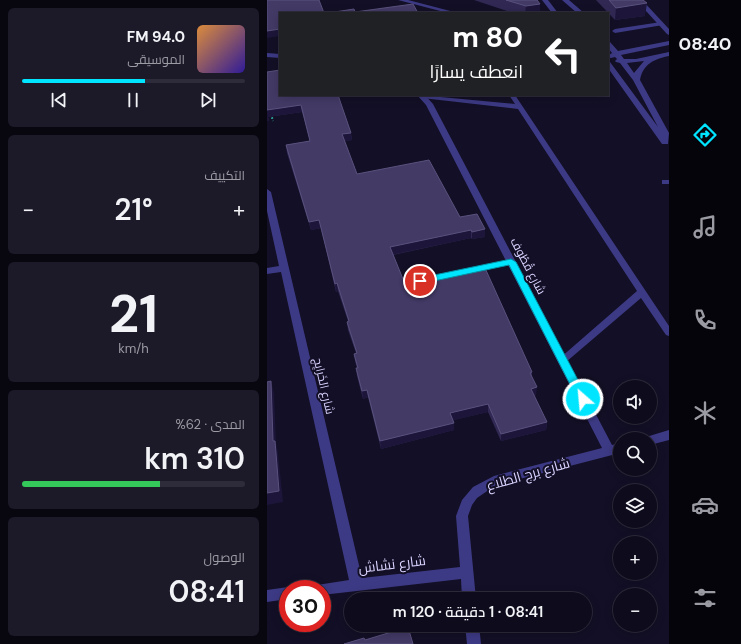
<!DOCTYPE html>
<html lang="ar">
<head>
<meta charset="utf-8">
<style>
	:root { --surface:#0e0b1c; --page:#1c1929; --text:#f1f3f6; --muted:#9b9ba3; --line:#2e2b3b; --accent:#00e5ff }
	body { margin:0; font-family:"DM Sans",Cairo,sans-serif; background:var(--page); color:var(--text); direction:rtl; height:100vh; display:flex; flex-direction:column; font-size:15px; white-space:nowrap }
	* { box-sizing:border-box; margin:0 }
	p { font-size:13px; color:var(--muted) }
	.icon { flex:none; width:22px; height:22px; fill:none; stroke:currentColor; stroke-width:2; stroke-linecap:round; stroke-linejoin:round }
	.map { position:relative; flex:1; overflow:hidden; direction:ltr }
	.sheet { display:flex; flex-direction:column; gap:8px; padding:8px; background:#08060f; width:267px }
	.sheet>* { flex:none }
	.top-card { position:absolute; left:12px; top:12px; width:330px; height:84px; border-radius:0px; box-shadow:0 2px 10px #0003,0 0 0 1px var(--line); direction:rtl; background:#202124; color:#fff; overflow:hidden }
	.fabs { position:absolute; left:346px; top:380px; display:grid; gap:8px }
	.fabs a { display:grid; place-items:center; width:44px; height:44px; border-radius:50%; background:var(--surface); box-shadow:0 2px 10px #0003,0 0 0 1px var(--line); font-size:20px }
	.speed { position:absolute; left:12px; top:580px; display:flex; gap:8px; font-size:20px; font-weight:700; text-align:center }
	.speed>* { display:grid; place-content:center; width:52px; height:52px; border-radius:50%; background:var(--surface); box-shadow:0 2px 10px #0003,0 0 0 1px var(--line); line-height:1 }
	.speed .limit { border:6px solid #d22; background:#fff; color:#111 }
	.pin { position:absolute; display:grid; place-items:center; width:34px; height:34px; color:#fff; margin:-17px; border:2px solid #fff; border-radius:50%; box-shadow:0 1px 4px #0007 }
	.me { position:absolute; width:44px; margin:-22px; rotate:333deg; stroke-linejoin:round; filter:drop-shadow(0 0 3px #0008) }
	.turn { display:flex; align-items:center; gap:14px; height:84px; padding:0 20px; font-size:18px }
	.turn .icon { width:52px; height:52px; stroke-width:2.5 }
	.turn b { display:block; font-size:28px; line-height:34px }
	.big { font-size:30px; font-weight:600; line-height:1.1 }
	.sheet .widget { flex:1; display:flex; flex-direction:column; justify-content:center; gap:6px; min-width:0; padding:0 14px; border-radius:6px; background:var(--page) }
	.sheet .dial { align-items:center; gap:0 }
	.dial b { font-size:52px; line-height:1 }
	.song { display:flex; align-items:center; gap:12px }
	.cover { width:48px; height:48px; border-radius:6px; background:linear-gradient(135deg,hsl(30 70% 55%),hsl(250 70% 35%)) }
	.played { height:4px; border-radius:2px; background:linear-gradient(90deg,var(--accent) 55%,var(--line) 55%) }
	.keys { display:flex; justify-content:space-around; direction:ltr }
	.heat { display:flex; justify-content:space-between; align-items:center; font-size:22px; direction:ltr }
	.charge { height:6px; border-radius:3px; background:linear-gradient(90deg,#34c759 62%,var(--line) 0) }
	.trip { position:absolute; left:77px; top:592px; width:248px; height:40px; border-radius:20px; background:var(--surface); box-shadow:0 2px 10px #0003,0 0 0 1px var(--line); font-weight:600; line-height:40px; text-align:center; direction:rtl }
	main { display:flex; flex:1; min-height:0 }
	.dock { display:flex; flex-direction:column; width:72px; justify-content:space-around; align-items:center; background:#06040b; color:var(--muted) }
	.dock .icon { width:28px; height:28px }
	.dock .active { color:var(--accent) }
	.dock b { font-size:18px; color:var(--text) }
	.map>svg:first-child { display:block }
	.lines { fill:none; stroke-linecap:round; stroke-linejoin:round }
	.path { stroke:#2fb8b0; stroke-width:2; stroke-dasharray:1.5 2; stroke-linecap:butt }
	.lane { fill:#3d3a85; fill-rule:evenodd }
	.street { fill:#3d3a85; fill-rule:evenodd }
	.wall { fill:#312854 }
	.shaded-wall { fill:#1d163a }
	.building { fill:#433a66; stroke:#5a527e }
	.route { fill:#00e5ff; stroke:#0095a6 }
	.labels { text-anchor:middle; stroke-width:4; stroke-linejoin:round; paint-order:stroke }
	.street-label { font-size:12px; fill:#d9d4ff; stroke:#130f26 }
	.near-street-label { font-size:14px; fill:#d9d4ff; stroke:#130f26 }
</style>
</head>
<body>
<main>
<nav class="dock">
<b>08:40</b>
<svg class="icon active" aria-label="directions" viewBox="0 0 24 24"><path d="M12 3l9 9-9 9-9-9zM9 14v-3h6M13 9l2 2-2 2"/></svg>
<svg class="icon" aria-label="music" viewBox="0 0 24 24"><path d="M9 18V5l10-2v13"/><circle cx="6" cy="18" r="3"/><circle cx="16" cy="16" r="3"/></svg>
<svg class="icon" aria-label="phone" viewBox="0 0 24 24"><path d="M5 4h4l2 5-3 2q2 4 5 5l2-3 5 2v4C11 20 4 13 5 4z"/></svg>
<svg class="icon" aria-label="climate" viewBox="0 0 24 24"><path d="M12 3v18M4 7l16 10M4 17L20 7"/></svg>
<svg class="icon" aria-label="car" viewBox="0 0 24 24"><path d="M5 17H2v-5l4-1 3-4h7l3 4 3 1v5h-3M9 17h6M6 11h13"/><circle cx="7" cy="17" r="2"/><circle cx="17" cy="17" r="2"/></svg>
<svg class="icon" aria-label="filters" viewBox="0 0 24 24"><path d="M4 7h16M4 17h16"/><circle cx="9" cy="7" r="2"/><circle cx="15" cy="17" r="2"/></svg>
</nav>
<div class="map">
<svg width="402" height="644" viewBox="0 0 402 644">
	<rect width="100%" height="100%" fill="#130f26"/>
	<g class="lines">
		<polyline class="path" points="4,114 6,121"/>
		<g class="lane">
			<polygon points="131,0 141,0 191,13 181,13"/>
			<polygon points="275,0 281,0 291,13 285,13"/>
			<polygon points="394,22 396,23 396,25 348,33 345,31 348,29"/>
			<polygon points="152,95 248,104 242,95 248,95 402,326 402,336 399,335 374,298 299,362 293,362 291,360 293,358 370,291 251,109 155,98 153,97"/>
			<rect x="395" y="180" width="7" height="4"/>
			<polygon points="244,259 247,260 248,262 247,264 153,284 149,281 153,278"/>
		</g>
		<g class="street">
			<polygon points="295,0 302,0 317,13 310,13"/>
			<polygon points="369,0 375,0 402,29 402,35 400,34"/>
			<path d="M341,41l2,1 8,9 51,-10v4l-48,10 3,4h12l33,-7v4c-15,3 -26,8 -29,24l29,53 -1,11h-6l-54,-76v-7l2,1 48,65 -25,-47 -13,-17 -4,-1 -1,-1 2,-2 -2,-2 -4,1 -3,-1 1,-2 3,-2 -4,-5zM377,61l-10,12 -7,-10z"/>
			<polygon points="0,53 13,54 13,58 0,57"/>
			<polygon points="150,95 158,95 166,104 345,445 353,443 353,453 229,485 210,498 205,505 201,516 209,599 195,599 194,579 55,595 55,589 48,589 50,585 82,580 14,272 0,274 0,268 12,266 0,211 0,189 4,192 95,578 193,567 189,516 195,500 206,487 227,476 335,448 159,105"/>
			<polygon points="402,430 402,440 383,445 383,439 378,439 379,437"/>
			<polygon points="21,587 26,589 21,589 21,599 0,602 0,590"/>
			<polygon points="198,625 212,625 214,644 200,644"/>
		</g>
	</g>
	<g class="wall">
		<polygon points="207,0 270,0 273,4 273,13 246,13"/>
		<polygon points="329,0 376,0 378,16 348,20"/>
		<polygon points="0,72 84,133 85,140 77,141 90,174 193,217 218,229 218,237 205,239 204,238 126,255 138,284 265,372 265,376 269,395 267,396 280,422 279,430 234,441 221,412 186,420 187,430 114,449 101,397 96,399 90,376 89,368 90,368 88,361 87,354 89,353 81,330 80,322 81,321 71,291 69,292 54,228 44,230 20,153 19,145 43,141 35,112 1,117 2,121 0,121"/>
	</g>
	<g class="shaded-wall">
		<polygon points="380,3 378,16 348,20 349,8"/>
		<polygon points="273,4 273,13 258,13 259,6"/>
		<polygon points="13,29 13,36 0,38 0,31"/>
		<polygon points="34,105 35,112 1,117 2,121 0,121 0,110"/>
		<polygon points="84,133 85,140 75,142 75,134"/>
		<polygon points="52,220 54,228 44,230 42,222"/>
		<polygon points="218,229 218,237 205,239 205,232"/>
		<polygon points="204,230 204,238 124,255 123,247"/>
		<polygon points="70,283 71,291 69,292 68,284"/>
		<polygon points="4,381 7,393 9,443 11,453 16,502 0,505 0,493 6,441"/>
		<polygon points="270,387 269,395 263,397 264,389"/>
		<polygon points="100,390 101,397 96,399 95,391"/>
		<polygon points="221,404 221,412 184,421 183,413"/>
		<polygon points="280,422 279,430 234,441 234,434"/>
		<polygon points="187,423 187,430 114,449 113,441"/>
	</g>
	<g class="building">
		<polygon points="0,0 52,0 57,13 13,13 13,29 0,31"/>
		<polygon points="239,0 270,0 273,4 259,6"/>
		<polygon points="342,0 376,0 380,3 349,8"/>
		<polygon points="146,4 151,13 61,13 87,9 88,12"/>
		<polygon points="13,70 13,95 71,95 84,133 75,134 90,174 162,160 193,217 210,214 218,229 205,232 204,230 123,247 138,284 218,268 265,372 263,373 270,387 264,389 280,422 234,434 221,404 183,413 187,423 113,441 100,390 95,391 89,368 91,368 87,354 90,353 80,322 82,321 70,283 68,284 52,220 42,222 19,145 43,141 34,105 0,110 0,72"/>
		<polygon points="4,381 6,441 8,441 12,491 0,493 0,382"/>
		<polygon points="141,627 146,644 77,644 97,638 98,640"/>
	</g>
	<polygon class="route" points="244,259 249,262 321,399 319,402 312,402 242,265 153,284 148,281 153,278"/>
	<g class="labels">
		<g class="street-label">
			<text transform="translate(261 266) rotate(62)" y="4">شارع قُطُوف</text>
			<text transform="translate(57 386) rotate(77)" y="4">شارع الخَرايِج</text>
		</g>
		<g class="near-street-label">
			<text transform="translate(261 474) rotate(-16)" y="5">شارع برج الطلاع</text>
			<text transform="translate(125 564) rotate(-7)" y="5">شارع نشاش</text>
		</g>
	</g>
</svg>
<div class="fabs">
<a><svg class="icon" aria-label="sound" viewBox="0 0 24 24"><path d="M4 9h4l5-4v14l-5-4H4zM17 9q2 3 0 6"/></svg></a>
<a><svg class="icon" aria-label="search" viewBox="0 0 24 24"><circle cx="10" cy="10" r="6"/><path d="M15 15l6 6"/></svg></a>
<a><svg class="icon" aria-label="layers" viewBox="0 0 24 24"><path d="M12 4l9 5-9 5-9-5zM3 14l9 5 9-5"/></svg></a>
<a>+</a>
<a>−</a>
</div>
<div class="speed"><div class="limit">30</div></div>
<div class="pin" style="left:153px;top:281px;background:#d93025"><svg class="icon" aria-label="arrive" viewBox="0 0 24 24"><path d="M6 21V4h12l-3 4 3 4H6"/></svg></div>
<svg class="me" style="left:316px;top:399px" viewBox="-20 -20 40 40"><circle r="17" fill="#00e5ff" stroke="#fff" stroke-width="3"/><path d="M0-11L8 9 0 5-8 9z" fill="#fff"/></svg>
<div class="trip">08:41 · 1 دقيقة · 120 m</div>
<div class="top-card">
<div class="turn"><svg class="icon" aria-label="left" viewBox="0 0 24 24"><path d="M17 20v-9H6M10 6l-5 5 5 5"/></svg><div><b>80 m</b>انعطف يسارًا</div></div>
</div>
</div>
<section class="sheet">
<div class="widget">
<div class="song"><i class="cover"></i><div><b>94.0 FM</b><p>الموسيقى</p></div></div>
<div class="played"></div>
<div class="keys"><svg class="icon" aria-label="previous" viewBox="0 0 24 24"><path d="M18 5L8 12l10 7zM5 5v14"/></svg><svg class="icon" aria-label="pause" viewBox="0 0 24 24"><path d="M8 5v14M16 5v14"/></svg><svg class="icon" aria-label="next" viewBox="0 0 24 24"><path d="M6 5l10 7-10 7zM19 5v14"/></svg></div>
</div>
<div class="widget"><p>التكييف</p>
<div class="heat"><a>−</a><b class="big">21°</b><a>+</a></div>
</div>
<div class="widget dial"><b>21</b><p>km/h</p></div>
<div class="widget"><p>المدى · 62%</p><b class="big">310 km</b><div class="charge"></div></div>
<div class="widget"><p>الوصول</p><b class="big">08:41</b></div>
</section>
</main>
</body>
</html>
